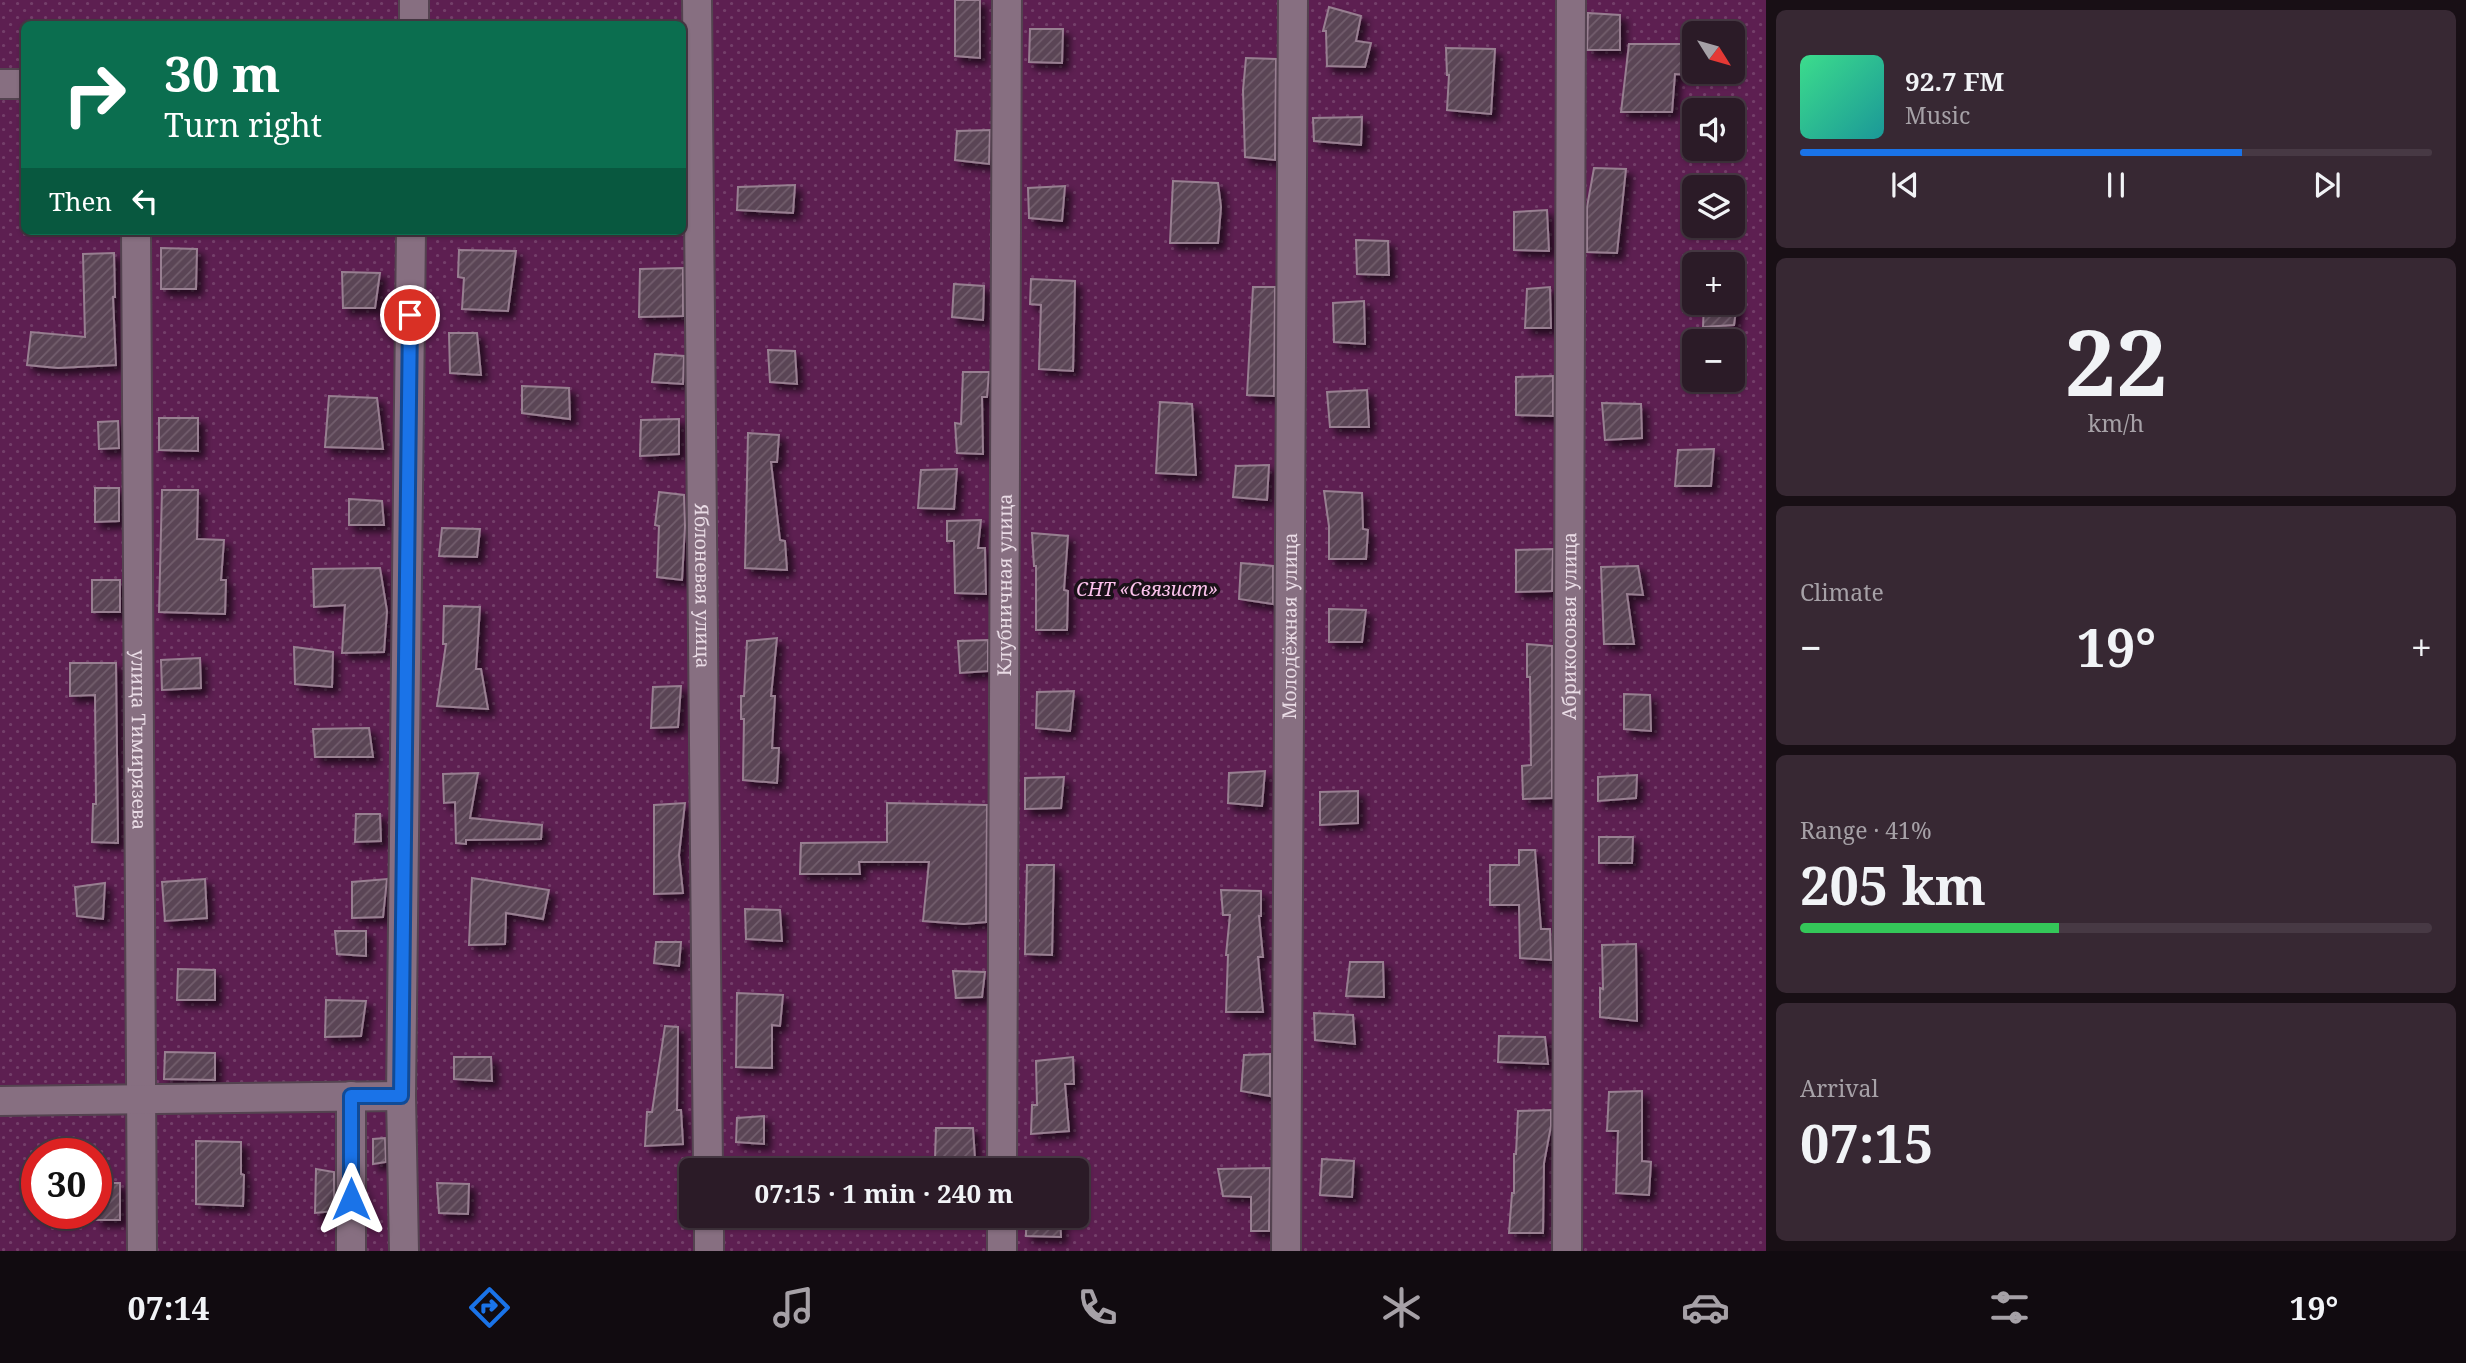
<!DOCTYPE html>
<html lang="en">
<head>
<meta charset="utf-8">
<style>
	:root { --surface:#2b1b27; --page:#372833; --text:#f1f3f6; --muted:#a6a1a7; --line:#473944; --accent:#1a73e8 }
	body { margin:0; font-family:"Noto Serif",serif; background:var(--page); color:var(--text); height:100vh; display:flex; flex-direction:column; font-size:26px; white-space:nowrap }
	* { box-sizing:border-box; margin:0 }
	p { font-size:23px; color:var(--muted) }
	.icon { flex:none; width:38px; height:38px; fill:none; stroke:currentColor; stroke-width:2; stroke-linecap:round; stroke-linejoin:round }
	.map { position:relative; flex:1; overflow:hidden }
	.drawer { display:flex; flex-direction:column; gap:10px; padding:10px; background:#180f15; width:700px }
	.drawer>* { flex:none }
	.guide { position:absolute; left:21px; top:21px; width:665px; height:214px; border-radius:10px; box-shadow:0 2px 5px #0004,0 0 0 2px var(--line); background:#0b6e4f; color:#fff; overflow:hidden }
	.needle { width:46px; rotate:127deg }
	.buttons { position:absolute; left:1682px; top:21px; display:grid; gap:14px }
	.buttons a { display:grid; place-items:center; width:63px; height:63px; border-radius:10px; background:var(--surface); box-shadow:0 2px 5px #0004,0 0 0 2px var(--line); font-size:35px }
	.speed { position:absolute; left:21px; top:1138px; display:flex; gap:14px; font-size:35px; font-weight:700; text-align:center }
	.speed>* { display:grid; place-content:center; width:91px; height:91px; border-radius:50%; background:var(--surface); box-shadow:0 2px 5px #0004,0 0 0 2px var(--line); line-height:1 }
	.speed .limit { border:10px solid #d22; background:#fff; color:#111 }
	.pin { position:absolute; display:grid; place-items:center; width:60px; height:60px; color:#fff; margin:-30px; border:4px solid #fff; border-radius:50%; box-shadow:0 2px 7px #0007 }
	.me { position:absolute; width:77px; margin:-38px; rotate:0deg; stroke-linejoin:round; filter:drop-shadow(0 0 5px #0008) }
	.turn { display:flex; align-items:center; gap:24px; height:147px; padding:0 28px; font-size:32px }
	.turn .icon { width:91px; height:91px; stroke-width:2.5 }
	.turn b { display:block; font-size:49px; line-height:60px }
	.then { display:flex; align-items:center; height:66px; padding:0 28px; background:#0003; gap:14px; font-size:26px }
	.big { font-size:52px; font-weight:700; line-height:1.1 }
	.drawer .widget { flex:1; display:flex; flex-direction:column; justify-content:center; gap:10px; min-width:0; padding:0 24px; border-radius:10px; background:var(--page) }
	.drawer .dial { align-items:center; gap:0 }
	.dial b { font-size:91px; line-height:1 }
	.song { display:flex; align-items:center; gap:21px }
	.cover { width:84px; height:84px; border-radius:10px; background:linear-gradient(135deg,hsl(150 70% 55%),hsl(180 70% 35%)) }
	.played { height:7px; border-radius:4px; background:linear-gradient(90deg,var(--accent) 70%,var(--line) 70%) }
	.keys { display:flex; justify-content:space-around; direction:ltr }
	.heat { display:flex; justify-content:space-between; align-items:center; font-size:38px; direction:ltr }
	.charge { height:10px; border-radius:5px; background:linear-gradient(90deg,#34c759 41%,var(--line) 0) }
	.trip { position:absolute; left:679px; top:1158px; width:410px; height:70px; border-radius:10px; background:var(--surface); box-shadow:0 2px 5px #0004,0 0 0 2px var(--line); font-weight:700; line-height:70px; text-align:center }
	.menu { display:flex; height:112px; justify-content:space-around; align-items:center; background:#110b10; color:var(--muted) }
	.menu .icon { width:49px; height:49px }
	.menu .on { color:var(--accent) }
	.menu b { font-size:32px; color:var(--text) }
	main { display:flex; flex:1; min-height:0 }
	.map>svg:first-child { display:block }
	.green { fill:url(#green-dots); fill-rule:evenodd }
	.building { fill:url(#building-hatch); stroke:#987f91; stroke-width:2; filter:url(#shadow) }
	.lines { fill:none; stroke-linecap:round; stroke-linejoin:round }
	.minor-casing { stroke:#544350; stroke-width:32 }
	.minor { stroke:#876f81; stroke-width:28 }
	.route-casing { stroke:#114b97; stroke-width:18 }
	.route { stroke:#1a73e8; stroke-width:12 }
	.labels { text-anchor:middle; stroke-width:7; stroke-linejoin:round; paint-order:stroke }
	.street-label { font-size:19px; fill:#e9dbe5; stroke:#1a1118 }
	.park-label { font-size:19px; font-style:italic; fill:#fcc2ec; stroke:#1a1118 }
</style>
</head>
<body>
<main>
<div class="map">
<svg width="1766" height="1251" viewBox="0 0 1766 1251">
	<defs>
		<pattern id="green-dots" width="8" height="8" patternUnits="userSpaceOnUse" patternTransform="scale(1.75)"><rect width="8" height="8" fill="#5d1f51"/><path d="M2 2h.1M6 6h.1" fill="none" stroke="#743f6a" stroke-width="1.8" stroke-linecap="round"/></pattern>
		<pattern id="building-hatch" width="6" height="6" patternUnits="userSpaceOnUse" patternTransform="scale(1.75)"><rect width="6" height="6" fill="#5a4455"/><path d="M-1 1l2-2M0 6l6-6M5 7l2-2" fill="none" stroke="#725e6d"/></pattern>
		<filter id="shadow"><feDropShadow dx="6" dy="6" stdDeviation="3.5" flood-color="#0009"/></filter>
	</defs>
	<rect width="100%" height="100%" fill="#392434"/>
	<path class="green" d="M0,0h1766v1251h-1766zM24,24h658v207h-658zM1694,33h38v39h-38zM1694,110h38v39h-38zM1694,187h38v39h-38zM1694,264h38v39h-38zM1694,341h38v39h-38zM37,1153h59v60h-59zM691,1171h385v45h-385z"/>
	<g class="building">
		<polygon points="955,0 980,0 980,58 955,56"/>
		<polygon points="1329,7 1361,16 1356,41 1371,43 1365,67 1327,66 1326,31 1323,31"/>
		<polygon points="1588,13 1620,15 1620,50 1587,50"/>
		<polygon points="1030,29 1063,29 1062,63 1029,62"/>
		<polygon points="1629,44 1687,44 1688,75 1675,74 1672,112 1621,112"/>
		<polygon points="1446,48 1495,49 1491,114 1447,110 1449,75 1447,75"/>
		<polygon points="1246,58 1276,59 1275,160 1245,157 1243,90"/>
		<polygon points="1362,117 1361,145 1314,141 1313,118"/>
		<polygon points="990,130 989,164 955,160 957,131"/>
		<polygon points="1594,168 1626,169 1617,253 1587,252 1587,207"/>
		<polygon points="1173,181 1218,183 1221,207 1218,243 1170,243"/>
		<polygon points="795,185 793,213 737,210 738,187"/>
		<polygon points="1065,186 1062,221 1029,218 1028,188"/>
		<polygon points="1547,210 1549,251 1514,250 1514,212"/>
		<polygon points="1356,240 1388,241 1389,275 1357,274"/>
		<polygon points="161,248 197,249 196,289 161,289"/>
		<polygon points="459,250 516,251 508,311 462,309 464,278 458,277"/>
		<polygon points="114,253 115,297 113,297 116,365 58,368 27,365 31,332 85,337 83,254"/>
		<polygon points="683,268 683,316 639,317 640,269"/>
		<polygon points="342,272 380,273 375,308 343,308"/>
		<polygon points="1031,279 1075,281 1073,371 1039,369 1041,305 1030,304"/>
		<polygon points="954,284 984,286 983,320 952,317"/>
		<polygon points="1253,287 1275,287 1274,396 1247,395"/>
		<polygon points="1550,287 1551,328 1525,328 1527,289"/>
		<polygon points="1364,301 1365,344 1334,342 1333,303"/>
		<polygon points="1704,303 1737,303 1734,325 1703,327"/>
		<polygon points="449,333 477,333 481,375 450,373"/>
		<polygon points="768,350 795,351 797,384 770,382"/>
		<polygon points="655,354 684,356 683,384 652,382"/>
		<polygon points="963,372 989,372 987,397 982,397 983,454 957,453 955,423 961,424"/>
		<polygon points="1553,376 1553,416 1516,415 1516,377"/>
		<polygon points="522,386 569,388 570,419 522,413"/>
		<polygon points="1367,390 1369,427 1330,427 1327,392"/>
		<polygon points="329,396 377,398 383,449 325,447"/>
		<polygon points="1160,402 1192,404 1196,475 1156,473"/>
		<polygon points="1602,403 1641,404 1642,438 1605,440"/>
		<polygon points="159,418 198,418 198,451 159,450"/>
		<polygon points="679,419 679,454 640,456 641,420"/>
		<polygon points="118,421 119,448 99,449 98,422"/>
		<polygon points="748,433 779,435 777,462 771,462 780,540 785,541 787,570 745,568"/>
		<polygon points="1714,449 1711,486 1675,486 1678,450"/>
		<polygon points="1269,465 1267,500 1233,497 1236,466"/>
		<polygon points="957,469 954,509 918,508 921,470"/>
		<polygon points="95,488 119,488 119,521 95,522"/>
		<polygon points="162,490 198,490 197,539 224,540 221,580 226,580 225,614 159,612"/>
		<polygon points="1324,491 1362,493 1363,529 1368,530 1366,559 1329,559 1329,526"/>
		<polygon points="659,492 684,495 685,526 682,580 657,577 659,526 655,525"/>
		<polygon points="349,499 382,501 384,525 349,525"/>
		<polygon points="981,520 978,548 985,548 986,594 955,593 954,541 947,541 947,521"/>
		<polygon points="442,528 480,529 477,557 439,556"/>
		<polygon points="1032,533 1068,536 1064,590 1068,591 1067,630 1036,630 1036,566 1034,566"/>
		<polygon points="1553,549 1552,591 1516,592 1516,550"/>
		<polygon points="1241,563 1273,566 1273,604 1239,599"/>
		<polygon points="1638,566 1643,595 1627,594 1634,644 1604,644 1601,567"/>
		<polygon points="380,568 387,611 384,652 342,653 345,605 314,607 313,569"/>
		<rect x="92" y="580" width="28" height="32"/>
		<polygon points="444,606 480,607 476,669 481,669 488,709 437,706 446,644 443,644"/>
		<polygon points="1329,609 1366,610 1362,642 1329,642"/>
		<polygon points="777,638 771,696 775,696 772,748 779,748 777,783 743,780 744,719 741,719 741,696 744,696 747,641"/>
		<polygon points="988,640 988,671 960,673 958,641"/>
		<polygon points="1527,644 1552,646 1552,798 1523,799 1522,766 1531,765 1530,677 1527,677"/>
		<polygon points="294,647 333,652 332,687 295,684"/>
		<polygon points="200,658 201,688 162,690 161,660"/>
		<polygon points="70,663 116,663 118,843 92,842 93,804 96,804 95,695 70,696"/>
		<polygon points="681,686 678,727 651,728 653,687"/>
		<polygon points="1074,691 1070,731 1036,728 1037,692"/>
		<polygon points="1624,694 1650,695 1651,731 1624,729"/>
		<polygon points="369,728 373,757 315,757 313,729"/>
		<polygon points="1265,771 1262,806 1228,803 1229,773"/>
		<polygon points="478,773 470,818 542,825 541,839 466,840 466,844 456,843 455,802 444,803 443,774"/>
		<polygon points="1637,775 1636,798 1598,801 1598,777"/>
		<polygon points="1064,777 1061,808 1025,809 1025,778"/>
		<polygon points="1358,791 1358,823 1320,825 1320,792"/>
		<polygon points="685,803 679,855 683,893 654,894 654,805"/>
		<polygon points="887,803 987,805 986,922 964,924 923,921 929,862 859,862 860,874 800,874 801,843 887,842"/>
		<polygon points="356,814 380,814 381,841 355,842"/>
		<polygon points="1599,837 1633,837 1632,863 1599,863"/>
		<polygon points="1519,850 1535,850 1541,929 1550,929 1551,960 1520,958 1519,905 1490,905 1490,865 1519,865"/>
		<polygon points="1027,865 1054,865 1052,955 1025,954"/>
		<polygon points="472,878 549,890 543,919 506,913 505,944 469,945"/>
		<polygon points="205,879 207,918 165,921 162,882"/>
		<polygon points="387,879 383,917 352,918 352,882"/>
		<polygon points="105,883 103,919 77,916 75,887"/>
		<polygon points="1221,890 1261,891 1261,916 1259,916 1263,957 1258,957 1263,1012 1226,1012 1228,955 1226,955 1230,915 1223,915"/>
		<polygon points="745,909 780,910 782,941 746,939"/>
		<polygon points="335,931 366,931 366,956 337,954"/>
		<polygon points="656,942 681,942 679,966 654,963"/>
		<polygon points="1636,944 1637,1021 1600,1017 1600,988 1603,989 1602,945"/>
		<polygon points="1350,962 1383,962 1384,997 1346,996"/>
		<polygon points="178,969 215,970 215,1000 177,1000"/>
		<polygon points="953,971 985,972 982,997 956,998"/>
		<polygon points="737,993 783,995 780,1026 772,1025 772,1068 736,1067"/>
		<polygon points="326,1000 366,1001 361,1036 325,1037"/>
		<polygon points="1314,1013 1353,1015 1355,1044 1315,1040"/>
		<polygon points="665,1026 678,1027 677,1110 681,1110 683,1144 645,1146 647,1112 652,1112"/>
		<polygon points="1499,1036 1545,1037 1548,1064 1498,1062"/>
		<polygon points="165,1052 215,1053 215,1080 164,1079"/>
		<polygon points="1270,1054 1270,1096 1241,1091 1244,1055"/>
		<polygon points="454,1057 491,1057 492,1081 454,1079"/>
		<polygon points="1073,1057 1074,1084 1065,1084 1069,1131 1031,1134 1032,1105 1037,1105 1036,1061"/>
		<polygon points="1642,1091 1642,1161 1651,1162 1649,1195 1616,1193 1618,1131 1607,1131 1609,1092"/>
		<polygon points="1551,1110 1551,1126 1544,1163 1543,1233 1509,1233 1512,1193 1514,1193 1514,1154 1516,1154 1518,1111"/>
		<polygon points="764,1116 764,1144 736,1142 737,1118"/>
		<polygon points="936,1128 973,1128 975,1159 935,1159"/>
		<polygon points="385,1138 386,1162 373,1164 373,1139"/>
		<polygon points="196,1141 241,1142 241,1174 244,1175 243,1206 196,1204"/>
		<polygon points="1322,1159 1354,1161 1352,1197 1320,1195"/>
		<polygon points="1270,1168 1269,1231 1251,1231 1251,1197 1223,1196 1218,1169"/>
		<polygon points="316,1169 334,1172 334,1211 315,1213"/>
		<rect x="96" y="1183" width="24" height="37"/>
		<polygon points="437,1183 469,1184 468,1214 439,1213"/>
		<polygon points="1026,1216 1060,1216 1061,1237 1026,1236"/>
	</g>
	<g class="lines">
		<defs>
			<g id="minor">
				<path id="s1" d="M697,0l11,1171"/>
				<polyline points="414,24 414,0"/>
				<polyline points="0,84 24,84"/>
				<path id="s2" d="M136,231l6,1020"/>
				<polyline points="351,1096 351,1251"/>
				<polyline points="0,1101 401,1096"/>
				<path id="s3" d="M1002,1171l5,-1171"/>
				<polyline points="709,1216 709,1251"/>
				<polyline points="404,1251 401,1096 411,231"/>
				<polyline points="1002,1251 1002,1216"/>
				<path id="s4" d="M1286,1251l7,-1251"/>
				<path id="s5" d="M1567,1251l4,-1251"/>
			</g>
		</defs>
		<use href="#minor" class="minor-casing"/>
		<use href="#minor" class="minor"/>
	</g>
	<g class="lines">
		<defs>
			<polyline id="route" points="351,1199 351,1096 401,1096 410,315"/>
		</defs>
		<use href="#route" class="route-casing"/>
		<use href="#route" class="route"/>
	</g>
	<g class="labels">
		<g class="street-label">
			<text dy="7" stroke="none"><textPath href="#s1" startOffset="586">Яблоневая улица</textPath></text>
			<text dy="7" stroke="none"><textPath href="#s3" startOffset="586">Клубничная улица</textPath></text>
			<text dy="7" stroke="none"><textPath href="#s4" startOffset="625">Молодёжная улица</textPath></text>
			<text dy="7" stroke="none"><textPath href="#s5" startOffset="625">Абрикосовая улица</textPath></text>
			<text dy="7" stroke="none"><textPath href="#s2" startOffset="509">улица Тимирязева</textPath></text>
		</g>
		<g class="park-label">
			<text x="1147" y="596">СНТ «Связист»</text>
		</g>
	</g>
</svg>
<div class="buttons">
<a><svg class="needle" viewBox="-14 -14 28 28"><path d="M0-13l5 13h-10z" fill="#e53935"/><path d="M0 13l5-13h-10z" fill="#a6a1a7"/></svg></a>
<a><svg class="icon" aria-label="sound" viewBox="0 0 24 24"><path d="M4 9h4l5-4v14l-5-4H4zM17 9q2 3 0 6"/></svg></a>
<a><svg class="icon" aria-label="layers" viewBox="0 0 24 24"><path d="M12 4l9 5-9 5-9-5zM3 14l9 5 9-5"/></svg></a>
<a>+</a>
<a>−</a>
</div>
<div class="speed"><div class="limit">30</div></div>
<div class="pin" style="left:410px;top:315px;background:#d93025"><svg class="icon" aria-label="arrive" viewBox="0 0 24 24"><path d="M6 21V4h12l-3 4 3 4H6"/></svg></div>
<svg class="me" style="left:351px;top:1199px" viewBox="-20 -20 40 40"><path d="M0-17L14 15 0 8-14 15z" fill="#1a73e8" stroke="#fff" stroke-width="4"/></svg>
<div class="trip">07:15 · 1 min · 240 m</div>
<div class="guide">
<div class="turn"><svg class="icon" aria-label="right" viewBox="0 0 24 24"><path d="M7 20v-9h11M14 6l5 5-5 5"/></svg><div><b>30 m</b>Turn right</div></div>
<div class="then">Then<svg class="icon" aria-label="left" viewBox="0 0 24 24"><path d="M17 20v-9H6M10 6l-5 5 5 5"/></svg></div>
</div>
</div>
<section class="drawer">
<div class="widget">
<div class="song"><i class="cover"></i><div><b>92.7 FM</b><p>Music</p></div></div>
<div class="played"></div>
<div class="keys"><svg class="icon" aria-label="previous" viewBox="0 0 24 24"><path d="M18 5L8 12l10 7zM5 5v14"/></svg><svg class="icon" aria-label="pause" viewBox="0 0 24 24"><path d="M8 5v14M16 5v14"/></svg><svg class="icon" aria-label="next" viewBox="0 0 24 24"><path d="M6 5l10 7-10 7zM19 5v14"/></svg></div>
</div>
<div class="widget dial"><b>22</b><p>km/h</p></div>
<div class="widget"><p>Climate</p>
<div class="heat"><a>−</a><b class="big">19°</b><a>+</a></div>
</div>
<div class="widget"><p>Range · 41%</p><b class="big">205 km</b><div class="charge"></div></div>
<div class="widget"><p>Arrival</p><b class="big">07:15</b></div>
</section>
</main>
<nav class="menu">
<b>07:14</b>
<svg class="icon on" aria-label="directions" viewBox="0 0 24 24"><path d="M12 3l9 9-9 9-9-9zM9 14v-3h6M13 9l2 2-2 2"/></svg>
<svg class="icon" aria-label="music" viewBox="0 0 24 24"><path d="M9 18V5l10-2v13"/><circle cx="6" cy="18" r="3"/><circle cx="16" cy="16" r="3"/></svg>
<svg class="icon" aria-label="phone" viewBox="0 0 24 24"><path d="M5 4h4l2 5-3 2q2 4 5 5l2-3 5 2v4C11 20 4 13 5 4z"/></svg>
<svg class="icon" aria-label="climate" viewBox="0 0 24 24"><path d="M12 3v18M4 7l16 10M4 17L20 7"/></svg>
<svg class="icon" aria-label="car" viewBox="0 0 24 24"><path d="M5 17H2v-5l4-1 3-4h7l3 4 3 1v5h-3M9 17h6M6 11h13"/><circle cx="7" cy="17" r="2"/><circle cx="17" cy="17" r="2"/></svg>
<svg class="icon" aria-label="filters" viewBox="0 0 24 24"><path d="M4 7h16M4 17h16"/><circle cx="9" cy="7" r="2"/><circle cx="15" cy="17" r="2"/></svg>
<b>19°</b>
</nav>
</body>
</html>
